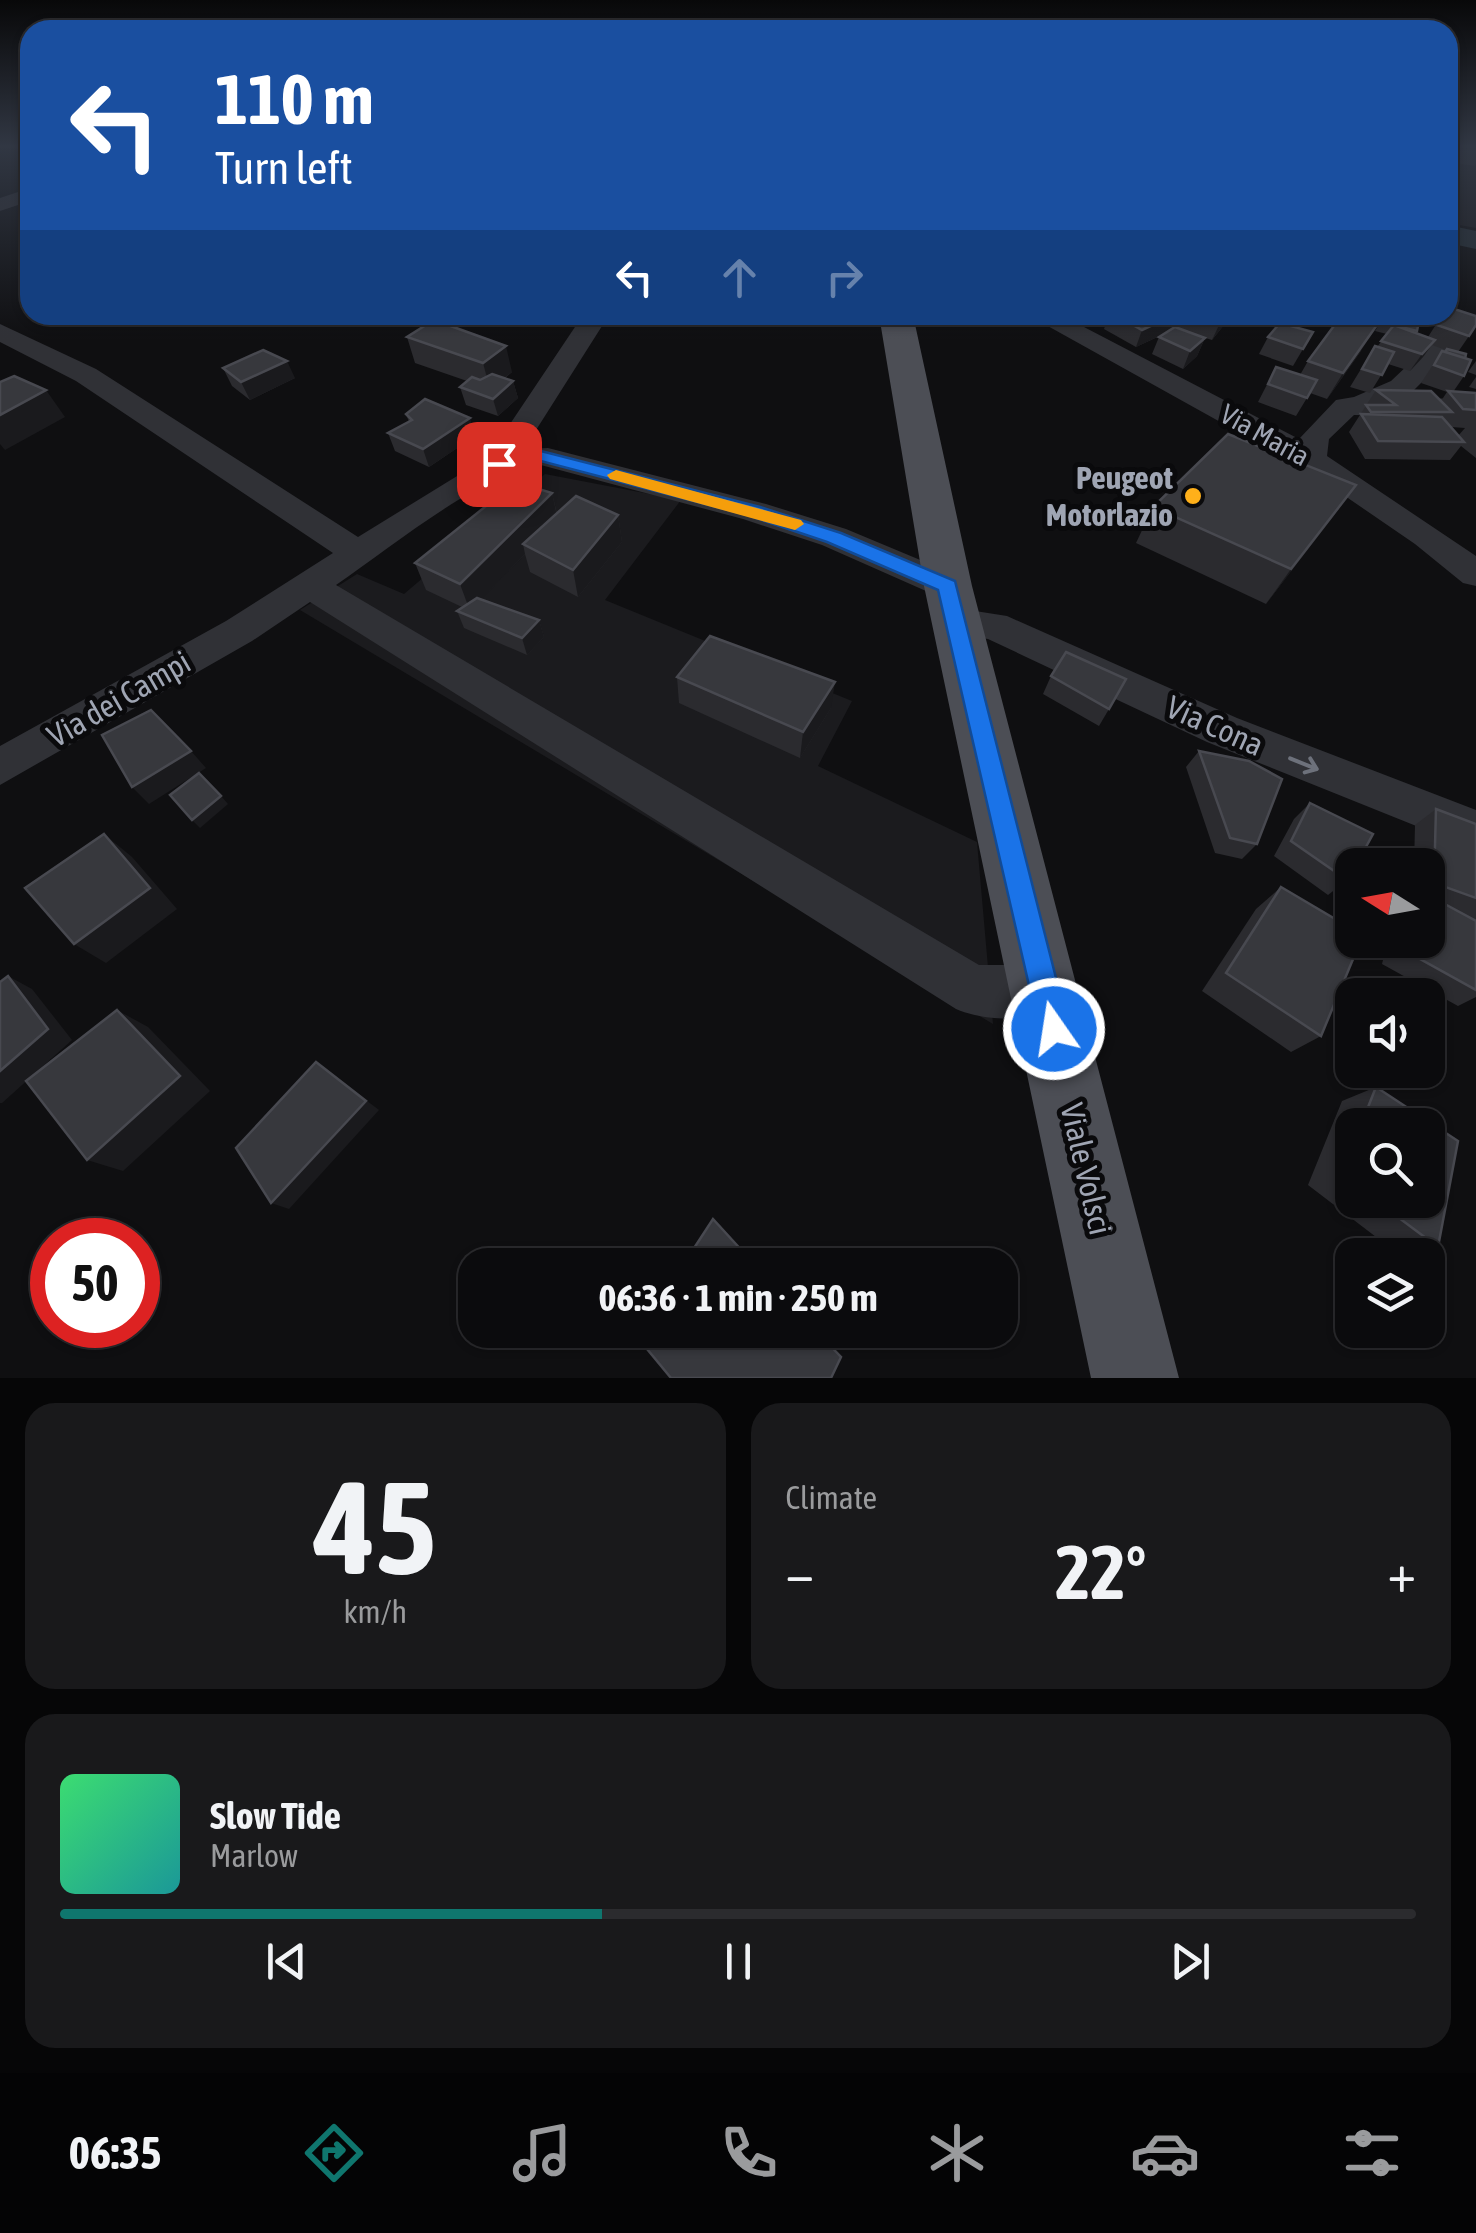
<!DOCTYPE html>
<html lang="en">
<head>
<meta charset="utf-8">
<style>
	:root { --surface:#0b0b0d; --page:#19191b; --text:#f1f3f6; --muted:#9a9b9d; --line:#2b2b2e; --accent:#0f766e }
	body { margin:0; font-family:"Asap Condensed",sans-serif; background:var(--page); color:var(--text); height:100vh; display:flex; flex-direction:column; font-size:38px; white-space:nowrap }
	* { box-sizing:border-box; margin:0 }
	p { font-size:32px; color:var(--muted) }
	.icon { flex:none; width:55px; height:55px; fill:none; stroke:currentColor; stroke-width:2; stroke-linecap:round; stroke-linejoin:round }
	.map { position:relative; height:1378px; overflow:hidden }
	.panel { display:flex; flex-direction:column; gap:25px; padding:25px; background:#060607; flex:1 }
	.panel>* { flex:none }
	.banner { position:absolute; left:20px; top:20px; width:1438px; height:305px; border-radius:30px; box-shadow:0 2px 8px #0004,0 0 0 2px var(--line); background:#1a4fa0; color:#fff; overflow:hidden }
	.needle { width:65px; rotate:281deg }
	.controls { position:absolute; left:1335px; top:848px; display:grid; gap:20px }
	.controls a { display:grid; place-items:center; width:110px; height:110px; border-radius:20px; background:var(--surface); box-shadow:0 2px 8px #0004,0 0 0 2px var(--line); font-size:50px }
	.speed { position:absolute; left:30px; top:1218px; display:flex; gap:20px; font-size:50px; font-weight:700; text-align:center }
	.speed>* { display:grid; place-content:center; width:130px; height:130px; border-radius:50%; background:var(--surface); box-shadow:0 2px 8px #0004,0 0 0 2px var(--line); line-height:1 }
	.speed .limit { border:15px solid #d22; background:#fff; color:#111 }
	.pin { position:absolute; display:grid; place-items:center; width:85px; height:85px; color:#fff; margin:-42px; border-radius:20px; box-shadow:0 5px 15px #0006 }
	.me { position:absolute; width:110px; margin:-55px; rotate:347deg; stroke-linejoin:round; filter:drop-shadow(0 0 8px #0008) }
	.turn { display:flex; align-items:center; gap:35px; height:210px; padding:0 30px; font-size:45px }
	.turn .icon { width:130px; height:130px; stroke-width:2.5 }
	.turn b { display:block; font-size:70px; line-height:85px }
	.lanes { display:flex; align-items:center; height:95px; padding:0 30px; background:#0003; justify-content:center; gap:50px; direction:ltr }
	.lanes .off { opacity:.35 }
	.big { font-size:75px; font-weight:700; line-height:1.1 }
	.panel .widget { flex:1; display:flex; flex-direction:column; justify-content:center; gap:15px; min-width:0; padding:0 35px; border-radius:30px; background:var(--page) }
	.panel .dial { align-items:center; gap:0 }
	.dial b { font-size:130px; line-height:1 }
	.song { display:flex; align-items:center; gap:30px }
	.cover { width:120px; height:120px; border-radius:15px; background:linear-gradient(135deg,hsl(140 70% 55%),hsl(180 70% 35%)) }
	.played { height:10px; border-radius:5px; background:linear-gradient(90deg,var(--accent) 40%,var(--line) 40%) }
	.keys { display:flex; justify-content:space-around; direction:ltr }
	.heat { display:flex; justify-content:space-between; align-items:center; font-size:55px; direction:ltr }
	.panel .tiles { flex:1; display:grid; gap:25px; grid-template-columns:1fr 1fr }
	.widget:last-child { grid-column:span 2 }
	.trip { position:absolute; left:458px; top:1248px; width:560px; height:100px; border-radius:30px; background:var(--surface); box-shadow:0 2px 8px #0004,0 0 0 2px var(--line); font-weight:700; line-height:100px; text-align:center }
	.tabs { display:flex; height:160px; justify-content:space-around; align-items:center; background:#040405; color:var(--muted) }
	.tabs .icon { width:70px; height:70px }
	.tabs .current { color:var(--accent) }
	.tabs b { font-size:45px; color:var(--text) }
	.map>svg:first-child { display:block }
	.built { fill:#1b1b1e }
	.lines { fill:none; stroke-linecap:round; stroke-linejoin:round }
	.river { fill:#252e35; fill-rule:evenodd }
	.minor { fill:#303136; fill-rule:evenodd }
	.major { fill:#4c4e55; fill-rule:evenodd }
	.wall { fill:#2b2b2f; fill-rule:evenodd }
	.shaded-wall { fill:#1a1a1d }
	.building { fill:#37383d; stroke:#484950; stroke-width:2.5 }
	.oneway { stroke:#6d717b }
	.route { fill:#1a73e8; stroke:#114b97; stroke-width:2.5 }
	.slow { fill:#f59e0b }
	.poi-dot { fill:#ffb01a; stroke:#0a0a0c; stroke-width:4 }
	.labels { text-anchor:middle; stroke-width:10; stroke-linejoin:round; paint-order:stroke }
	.far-street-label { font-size:28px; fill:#9fa5b3; stroke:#0a0a0c }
	.poi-label { font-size:32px; font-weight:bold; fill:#9fa5b3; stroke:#0a0a0c; text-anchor:end }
	.street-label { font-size:32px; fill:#9fa5b3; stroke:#0a0a0c }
</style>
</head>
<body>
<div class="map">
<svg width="1476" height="1378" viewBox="0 0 1476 1378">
	<rect width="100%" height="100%" fill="#0f0f11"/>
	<g class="built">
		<polygon points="1448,148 1476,153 1476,228 1448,223"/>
		<polygon points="545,474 681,500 605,600 852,701 818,766 977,842 993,1024 300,610 357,574 404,594"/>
	</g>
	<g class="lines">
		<polygon class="river" points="1448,225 1476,231 1476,249 1448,243"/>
		<g class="minor">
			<polygon points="30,188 30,201 0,211 0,198"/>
			<path d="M583,315h26l-85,134 24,-1 218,56 80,25 115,48 5,9 -5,9 -13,4 -13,-4 -113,-50 -79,-26 -206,-55c-65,16 -144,82 -201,121l643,380h66l18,8 8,18 -8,18c-30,13 -77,13 -107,0l-646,-407 -58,39 -252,144v-39l226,-125 107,-68 -257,-172 -76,-39v-18l96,45 262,168 130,-80z"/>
			<polygon points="1028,315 1061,315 1299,439 1336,400 1354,397 1391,381 1429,345 1447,345 1451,351 1447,357 1411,393 1399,398 1476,399 1476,417 1354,415 1329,439 1327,456 1476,556 1476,586 1463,583 1415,544 1310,472"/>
			<polygon points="956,608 1007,616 1237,718 1476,810 1476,850 1207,742 988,639 943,632 937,622 943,612"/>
		</g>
		<polygon class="major" points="879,315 913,315 972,586 1179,1378 1091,1378 924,586"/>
	</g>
	<g class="wall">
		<polygon points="1448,147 1476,147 1476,164 1475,166 1448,162"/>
		<polygon points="463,315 515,315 500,326 463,316"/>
		<polygon points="1109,315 1178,315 1172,329 1177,328 1182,315 1229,315 1224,325 1212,340 1199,336 1205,338 1197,356 1183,369 1152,354 1159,337 1166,333 1136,347 1104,329"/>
		<path d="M1385,315l32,16 -1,2 12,4 14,-22h6l21,21 -11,16 7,7 -1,17 -11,16 23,1v65l-15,-12 -11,14 -85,-1 -16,-27 27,-42 65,11 6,-9 -26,-9 21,-32 3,1 1,-2 -14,-5 -9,12 -13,14 -22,-7 -18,29 -20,-6 25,-41 2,1 10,-13 -12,-3zM1451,427l14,1 -7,8z"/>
		<polygon points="1313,332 1293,366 1259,354 1268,337"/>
		<polygon points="407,337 512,372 505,378 513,381 518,398 498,416 466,405 460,387 467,381 415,363"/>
		<polygon points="1361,351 1327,399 1310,393 1296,416 1258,402 1276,367 1300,375 1308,361"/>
		<polygon points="1476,361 1476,375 1468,372"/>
		<polygon points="223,368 295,378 250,400 232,386"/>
		<polygon points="1476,377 1476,389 1469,387"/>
		<polygon points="406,414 475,436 429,467 395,451 388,433 409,422"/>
		<polygon points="1356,485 1266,604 1136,543 1153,507"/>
		<polygon points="552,493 557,514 618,515 622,542 578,597 530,572 525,554 481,599 539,620 544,637 527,655 464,628 457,611 462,607 426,590 415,563"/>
		<polygon points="1051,676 1109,709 1099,726 1043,694"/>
		<polygon points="677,677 831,708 800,758 679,703"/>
		<polygon points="1199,751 1257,844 1242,859 1215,853 1186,767"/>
		<polygon points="1310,803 1347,880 1328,895 1274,856 1294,819"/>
		<polygon points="1436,809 1476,824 1476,997 1458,1006 1382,964 1388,940 1428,940 1428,865 1414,865 1415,825"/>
		<polygon points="1281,887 1321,1036 1291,1052 1202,991 1256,909"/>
		<path d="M1376,1087l82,54 -20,106 -41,6 -89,-68 34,-84zM1352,1125h76v75h-76z"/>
	</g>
	<g class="shaded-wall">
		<polygon points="498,315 515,315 500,326"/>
		<polygon points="1174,315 1178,315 1172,330 1136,347 1142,330"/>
		<polygon points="1227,315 1229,315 1224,325 1212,340 1220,323"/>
		<polygon points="1377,325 1361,351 1327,399 1343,373"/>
		<polygon points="1205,338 1197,356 1183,369 1190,351"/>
		<polygon points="1435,340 1423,357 1410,371 1422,354"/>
		<polygon points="506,346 512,372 490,389 483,363"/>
		<polygon points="287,361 295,378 250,400 241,382"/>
		<polygon points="513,381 518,398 498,416 493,399"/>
		<polygon points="46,390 65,417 5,450 0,444 0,415"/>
		<polygon points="470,418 475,436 429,467 423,449"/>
		<polygon points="1356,485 1330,521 1266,604 1291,569"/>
		<polygon points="552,493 558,520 523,544 525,554 470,611 460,584"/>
		<polygon points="618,515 622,542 578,597 573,570"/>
		<polygon points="539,620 544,637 527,655 522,638"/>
		<polygon points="835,682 831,708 800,758 803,732"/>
		<polygon points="191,751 206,768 149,804 132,787"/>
		<polygon points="221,796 228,804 200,828 192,820"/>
		<polygon points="104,834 132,857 177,909 106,963 74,944"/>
		<polygon points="8,976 32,989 72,1040 2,1103 0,1103 0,1071"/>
		<polygon points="117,1010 148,1027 210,1091 123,1171 87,1160"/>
		<polygon points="316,1062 379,1110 289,1209 271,1203"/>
	</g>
	<g class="building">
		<polygon points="1448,307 1476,316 1476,325 1469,336 1437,325 1443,315 1448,315"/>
		<polygon points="1115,315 1174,315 1142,330"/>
		<polygon points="1195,315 1227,315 1220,323"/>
		<polygon points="1342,315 1377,325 1343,373 1308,361"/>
		<polygon points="1385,315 1418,326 1417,331 1381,322"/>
		<polygon points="434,320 506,346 483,363 407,337"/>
		<polygon points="1280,323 1313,332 1303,349 1268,337"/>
		<polygon points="1394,325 1435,340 1422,354 1381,341"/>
		<polygon points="1175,327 1205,338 1190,351 1159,337"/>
		<polygon points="1375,346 1394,352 1382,375 1362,369"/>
		<polygon points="1447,349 1466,354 1465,359 1445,352"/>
		<polygon points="263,350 287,361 241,382 223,368"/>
		<polygon points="1442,351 1471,360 1464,376 1434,365"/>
		<polygon points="1276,367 1317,380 1307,398 1268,384"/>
		<polygon points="492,374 513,381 493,399 460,387 472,377 480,380"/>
		<polygon points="14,376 46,390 0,415 0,382"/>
		<polygon points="1376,390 1431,391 1452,412 1371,412 1366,405 1396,405"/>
		<polygon points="1448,391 1476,393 1476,410 1463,409"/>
		<polygon points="425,399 470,418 423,449 388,433 412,420 406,414"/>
		<polygon points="1361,414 1442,417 1464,442 1378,441"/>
		<polygon points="1228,434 1356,485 1291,569 1153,507"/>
		<polygon points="516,482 552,493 460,584 415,563"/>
		<polygon points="576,496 618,515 573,570 523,544"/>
		<polygon points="477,598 539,620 522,638 457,611"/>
		<polygon points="710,636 835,682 803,732 677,677"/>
		<polygon points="1066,652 1126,679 1109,709 1051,676"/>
		<polygon points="151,710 191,751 132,787 102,735"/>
		<polygon points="1199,751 1249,761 1282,779 1257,844 1230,838"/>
		<polygon points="199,773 221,796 192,820 170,795"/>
		<polygon points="1310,803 1373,834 1356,865 1352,865 1352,871 1347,880 1291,841"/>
		<polygon points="1436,809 1476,824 1476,898 1434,883"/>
		<polygon points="104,834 150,888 74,944 25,888"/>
		<polygon points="1281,887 1352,929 1352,940 1361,940 1321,1036 1226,973"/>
		<polygon points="1428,895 1476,921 1476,990 1404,950 1406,940 1428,940"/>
		<polygon points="8,976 48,1029 0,1071 0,982"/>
		<polygon points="117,1010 180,1076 87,1160 26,1081"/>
		<polygon points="316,1062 366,1101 271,1203 236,1148"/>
		<polygon points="1376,1087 1458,1141 1438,1247 1375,1200 1428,1200 1428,1125 1361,1125"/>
		<polygon points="1352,1148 1352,1183 1342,1175"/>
		<polygon points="713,1219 755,1265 683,1265"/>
		<polygon points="642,1330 815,1330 841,1357 831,1378 671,1378 638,1338"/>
	</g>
	<defs><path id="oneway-shaft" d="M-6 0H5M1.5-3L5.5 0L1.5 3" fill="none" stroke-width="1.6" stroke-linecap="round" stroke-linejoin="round" transform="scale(2.5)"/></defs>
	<use class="oneway" href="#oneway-shaft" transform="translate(1304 764) rotate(22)"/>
	<linearGradient id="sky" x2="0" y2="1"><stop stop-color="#080809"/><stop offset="0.43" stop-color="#313743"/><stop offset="1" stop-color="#313743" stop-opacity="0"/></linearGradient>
	<rect width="1476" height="340" fill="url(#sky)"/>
	<polygon class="route" points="537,450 760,507 841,533 955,581 1069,1029 1064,1040 1054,1044 1043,1040 1039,1029 938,590 827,542 747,515 537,460 499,469 490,464"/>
	<polygon class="slow" points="616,470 801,520 804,524 795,530 610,479 607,475"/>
	<circle class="poi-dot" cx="1193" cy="496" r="10"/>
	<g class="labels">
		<g class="far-street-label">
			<text transform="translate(1265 435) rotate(29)" y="10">Via Maria</text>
		</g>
		<g class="poi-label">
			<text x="1173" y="489">Peugeot<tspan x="1173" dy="37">Motorlazio</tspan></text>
		</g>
		<g class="street-label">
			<text transform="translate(119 699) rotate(-30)" y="11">Via dei Campi</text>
			<text transform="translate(1215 726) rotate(24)" y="11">Via Cona</text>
			<text transform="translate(1086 1169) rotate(77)" y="11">Viale Volsci</text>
		</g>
	</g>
</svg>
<div class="controls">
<a><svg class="needle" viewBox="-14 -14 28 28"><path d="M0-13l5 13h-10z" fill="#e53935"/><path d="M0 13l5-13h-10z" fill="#9a9b9d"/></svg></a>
<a><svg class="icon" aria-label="sound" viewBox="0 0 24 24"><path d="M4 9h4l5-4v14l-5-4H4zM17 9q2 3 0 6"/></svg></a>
<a><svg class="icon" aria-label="search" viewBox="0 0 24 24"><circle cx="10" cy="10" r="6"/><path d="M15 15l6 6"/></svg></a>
<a><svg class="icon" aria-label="layers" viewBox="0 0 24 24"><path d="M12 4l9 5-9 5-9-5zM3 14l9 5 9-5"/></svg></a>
</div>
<div class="speed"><div class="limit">50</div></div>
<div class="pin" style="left:499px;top:464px;background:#d93025"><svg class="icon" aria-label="arrive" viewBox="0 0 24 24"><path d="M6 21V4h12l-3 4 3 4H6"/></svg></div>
<svg class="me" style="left:1054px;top:1029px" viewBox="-20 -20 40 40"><circle r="17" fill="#1a73e8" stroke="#fff" stroke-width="3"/><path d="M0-11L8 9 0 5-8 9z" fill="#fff"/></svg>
<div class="trip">06:36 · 1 min · 250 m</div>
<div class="banner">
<div class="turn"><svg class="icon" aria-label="left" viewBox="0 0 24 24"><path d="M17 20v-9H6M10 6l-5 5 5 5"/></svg><div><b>110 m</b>Turn left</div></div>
<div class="lanes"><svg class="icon" aria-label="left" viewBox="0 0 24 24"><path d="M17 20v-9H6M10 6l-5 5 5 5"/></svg><svg class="icon off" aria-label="ahead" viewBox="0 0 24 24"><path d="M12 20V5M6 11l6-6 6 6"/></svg><svg class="icon off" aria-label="right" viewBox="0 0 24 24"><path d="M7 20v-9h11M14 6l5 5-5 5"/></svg></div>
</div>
</div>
<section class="panel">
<div class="tiles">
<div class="widget dial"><b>45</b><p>km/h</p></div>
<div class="widget"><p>Climate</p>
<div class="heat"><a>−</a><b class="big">22°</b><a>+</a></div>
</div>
<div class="widget">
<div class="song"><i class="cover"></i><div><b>Slow Tide</b><p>Marlow</p></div></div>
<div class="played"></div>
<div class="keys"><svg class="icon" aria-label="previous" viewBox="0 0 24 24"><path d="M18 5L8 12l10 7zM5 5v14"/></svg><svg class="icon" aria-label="pause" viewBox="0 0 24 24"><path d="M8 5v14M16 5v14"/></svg><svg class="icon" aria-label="next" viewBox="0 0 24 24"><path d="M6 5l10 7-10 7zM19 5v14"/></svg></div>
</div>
</div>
</section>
<nav class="tabs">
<b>06:35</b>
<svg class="icon current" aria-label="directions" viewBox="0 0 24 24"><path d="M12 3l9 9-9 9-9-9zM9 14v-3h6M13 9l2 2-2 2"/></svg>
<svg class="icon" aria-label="music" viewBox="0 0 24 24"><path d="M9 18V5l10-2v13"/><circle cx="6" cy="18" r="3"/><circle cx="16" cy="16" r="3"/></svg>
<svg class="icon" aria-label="phone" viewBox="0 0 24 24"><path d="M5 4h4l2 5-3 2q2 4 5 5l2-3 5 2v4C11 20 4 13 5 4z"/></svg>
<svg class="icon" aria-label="climate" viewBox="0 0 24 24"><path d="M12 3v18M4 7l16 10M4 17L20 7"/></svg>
<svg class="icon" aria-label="car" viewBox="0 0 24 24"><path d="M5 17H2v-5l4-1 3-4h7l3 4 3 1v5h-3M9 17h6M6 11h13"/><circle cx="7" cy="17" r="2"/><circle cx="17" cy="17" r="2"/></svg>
<svg class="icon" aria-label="filters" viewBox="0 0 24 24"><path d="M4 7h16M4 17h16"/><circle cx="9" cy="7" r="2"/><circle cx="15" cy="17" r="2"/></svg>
</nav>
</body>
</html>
